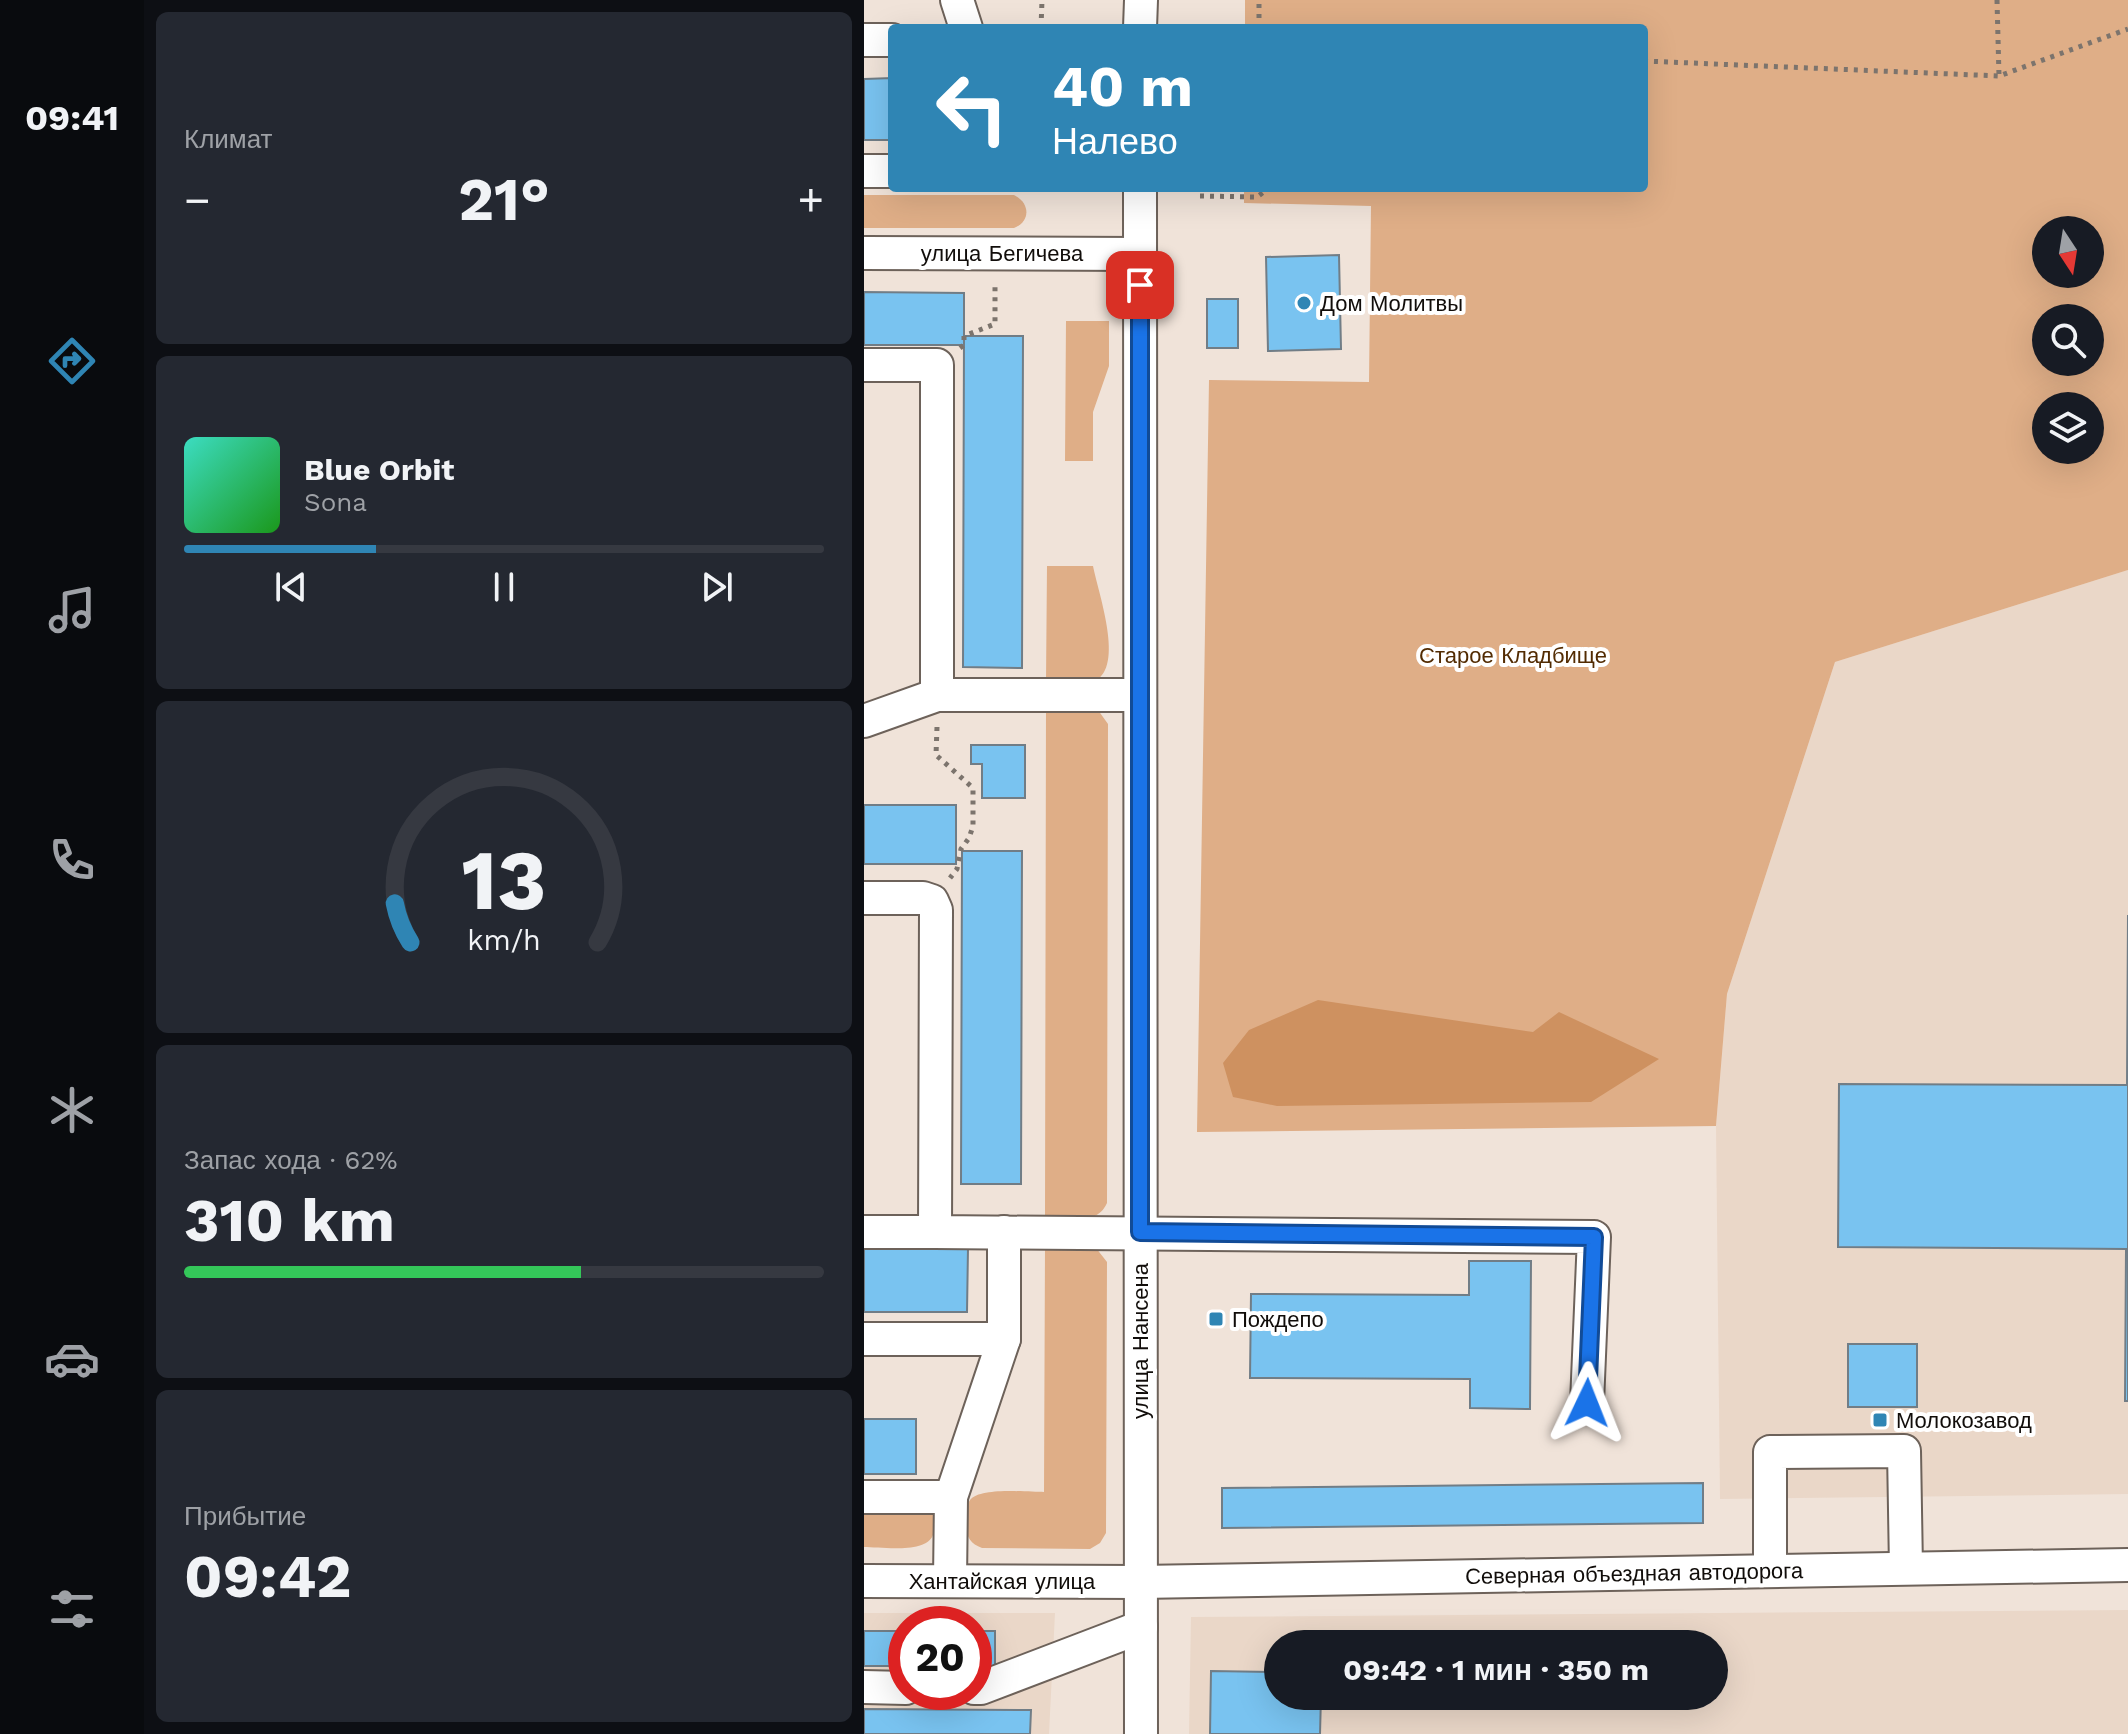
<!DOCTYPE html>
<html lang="ru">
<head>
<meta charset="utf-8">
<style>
	:root { --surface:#171b24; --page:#242831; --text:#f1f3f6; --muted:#9ea1a6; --line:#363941; --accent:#2f85b4 }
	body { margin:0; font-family:"Work Sans",sans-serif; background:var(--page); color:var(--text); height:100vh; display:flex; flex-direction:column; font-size:30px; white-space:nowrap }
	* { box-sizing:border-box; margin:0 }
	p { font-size:26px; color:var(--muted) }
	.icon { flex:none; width:44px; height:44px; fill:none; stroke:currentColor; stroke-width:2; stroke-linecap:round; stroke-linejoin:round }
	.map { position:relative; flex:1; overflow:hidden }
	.details { display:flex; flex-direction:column; gap:12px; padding:12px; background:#0d0f14; width:720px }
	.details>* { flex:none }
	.banner { position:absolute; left:24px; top:24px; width:760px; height:168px; border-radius:8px; box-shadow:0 8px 32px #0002; background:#2f85b4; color:#fff; overflow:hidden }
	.needle { width:52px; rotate:168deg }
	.fabs { position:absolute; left:1168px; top:216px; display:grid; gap:16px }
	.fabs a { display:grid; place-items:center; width:72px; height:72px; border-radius:50%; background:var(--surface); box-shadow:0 8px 32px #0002; font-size:40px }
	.speed { position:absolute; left:24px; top:1606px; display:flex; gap:16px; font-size:40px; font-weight:700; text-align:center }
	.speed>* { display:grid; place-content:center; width:104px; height:104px; border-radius:50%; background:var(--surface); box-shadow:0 8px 32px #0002; line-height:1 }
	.speed .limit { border:12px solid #d22; background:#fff; color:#111 }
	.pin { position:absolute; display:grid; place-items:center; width:68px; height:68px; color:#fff; margin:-34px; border-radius:16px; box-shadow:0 4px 12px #0006 }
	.me { position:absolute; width:88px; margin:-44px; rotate:2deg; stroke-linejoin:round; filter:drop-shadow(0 0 6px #0008) }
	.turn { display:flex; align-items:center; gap:28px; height:168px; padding:0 32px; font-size:36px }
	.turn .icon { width:104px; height:104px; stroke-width:2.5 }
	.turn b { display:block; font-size:56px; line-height:68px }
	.big { font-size:60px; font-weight:700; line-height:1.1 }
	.details .card { flex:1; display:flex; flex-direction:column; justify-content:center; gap:12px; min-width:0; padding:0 28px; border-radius:12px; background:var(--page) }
	.details .dial { align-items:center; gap:0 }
	.dial svg { height:208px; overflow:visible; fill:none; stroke:var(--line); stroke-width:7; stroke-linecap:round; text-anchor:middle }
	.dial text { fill:var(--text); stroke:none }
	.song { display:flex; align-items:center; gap:24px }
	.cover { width:96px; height:96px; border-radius:12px; background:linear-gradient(135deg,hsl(170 70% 55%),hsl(120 70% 35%)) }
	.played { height:8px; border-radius:4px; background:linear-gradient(90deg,var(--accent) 30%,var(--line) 30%) }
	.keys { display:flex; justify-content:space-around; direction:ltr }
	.heat { display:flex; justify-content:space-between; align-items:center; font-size:44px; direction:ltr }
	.charge { height:12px; border-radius:6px; background:linear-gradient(90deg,#34c759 62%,var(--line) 0) }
	.trip { position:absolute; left:400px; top:1630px; width:464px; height:80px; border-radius:40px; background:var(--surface); box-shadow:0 8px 32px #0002; font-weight:700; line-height:80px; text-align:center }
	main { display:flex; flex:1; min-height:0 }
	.tabs { display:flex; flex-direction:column; width:144px; justify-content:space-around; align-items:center; background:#090b0e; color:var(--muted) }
	.tabs .icon { width:56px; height:56px }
	.tabs .current { color:var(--accent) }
	.tabs b { font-size:36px; color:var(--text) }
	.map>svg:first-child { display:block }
	.built { fill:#ead7c8; fill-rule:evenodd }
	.green { fill:#dfae87; fill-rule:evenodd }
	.water { fill:#ce9160 }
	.building { fill:#79c3f0; stroke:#717d86; stroke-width:2 }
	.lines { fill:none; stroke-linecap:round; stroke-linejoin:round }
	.minor-casing { stroke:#6d625a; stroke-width:36 }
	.path { stroke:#7c746d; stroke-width:5; stroke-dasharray:4 6; stroke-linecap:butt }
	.minor { stroke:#fff; stroke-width:32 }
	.route-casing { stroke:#114b97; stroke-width:20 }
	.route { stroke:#1a73e8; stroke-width:14 }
	.poi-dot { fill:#2f85b4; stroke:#fff; stroke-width:3 }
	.labels { text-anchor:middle; stroke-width:8; stroke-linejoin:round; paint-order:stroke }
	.street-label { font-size:22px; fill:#110d0a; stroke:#fff }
	.poi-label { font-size:22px; fill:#110d0a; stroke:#fff; text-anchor:start }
	.park-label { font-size:22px; fill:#522b02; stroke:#fff }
</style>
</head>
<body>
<main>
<nav class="tabs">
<b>09:41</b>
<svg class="icon current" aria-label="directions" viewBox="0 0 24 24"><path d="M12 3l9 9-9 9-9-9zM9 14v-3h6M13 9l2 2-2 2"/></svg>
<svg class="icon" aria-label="music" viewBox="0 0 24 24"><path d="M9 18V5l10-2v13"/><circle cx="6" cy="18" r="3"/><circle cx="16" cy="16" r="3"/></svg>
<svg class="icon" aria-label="phone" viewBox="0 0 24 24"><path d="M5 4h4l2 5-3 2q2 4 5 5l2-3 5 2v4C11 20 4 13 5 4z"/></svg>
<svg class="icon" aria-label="climate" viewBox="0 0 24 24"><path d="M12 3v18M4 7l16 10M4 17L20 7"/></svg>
<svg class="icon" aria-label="car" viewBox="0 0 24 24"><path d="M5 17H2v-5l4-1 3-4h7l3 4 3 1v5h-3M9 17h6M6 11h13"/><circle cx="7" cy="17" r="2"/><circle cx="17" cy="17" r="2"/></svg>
<svg class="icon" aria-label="filters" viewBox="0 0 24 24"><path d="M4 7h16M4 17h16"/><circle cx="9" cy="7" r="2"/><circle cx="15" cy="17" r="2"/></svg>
</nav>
<section class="details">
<div class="card"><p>Климат</p>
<div class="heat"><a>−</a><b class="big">21°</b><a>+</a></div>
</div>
<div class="card">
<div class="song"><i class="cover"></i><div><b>Blue Orbit</b><p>Sona</p></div></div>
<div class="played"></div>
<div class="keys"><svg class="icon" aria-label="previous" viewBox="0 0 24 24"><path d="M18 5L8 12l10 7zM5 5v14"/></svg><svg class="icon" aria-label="pause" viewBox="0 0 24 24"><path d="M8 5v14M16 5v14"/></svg><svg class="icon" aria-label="next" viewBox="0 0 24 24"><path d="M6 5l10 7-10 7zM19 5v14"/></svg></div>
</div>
<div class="card dial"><svg viewBox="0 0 100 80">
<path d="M14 69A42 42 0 1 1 86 69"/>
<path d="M14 69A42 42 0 0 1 8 54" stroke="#2f85b4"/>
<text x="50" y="56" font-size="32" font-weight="700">13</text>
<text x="50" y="72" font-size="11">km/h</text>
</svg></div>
<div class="card"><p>Запас хода · 62%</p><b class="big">310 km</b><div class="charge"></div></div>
<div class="card"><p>Прибытие</p><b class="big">09:42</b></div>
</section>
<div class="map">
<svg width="1264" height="1734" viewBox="0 0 1264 1734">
	<rect width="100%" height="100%" fill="#f0e3d9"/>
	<g class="built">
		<polygon points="1264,570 1264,1494 856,1499 852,1126 863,994 971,662"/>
		<path d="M1264,1610v124h-939l2,-117zM414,1644h436v52h-436z"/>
		<path d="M0,1613h191l-6,121h-185zM42,1624h68v68h-68z"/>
	</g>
	<g class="green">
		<path d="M381,0h883v570l-293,92 -108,332 -11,132 -519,6 12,-752 160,2 2,-176 -127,-3v-15h400v-160h-399zM1182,230h44v44h-44zM1182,318h44v44h-44zM1182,406h44v44h-44z"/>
		<path d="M0,195h150c16,8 17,26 0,33h-150z"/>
		<polygon points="202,321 245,321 245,366 229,412 229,461 201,461"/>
		<path d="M183,566h46c5,26 30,95 5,113l-52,2z"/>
		<path d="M182,708l52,2 10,14 -1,479c-10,23 -40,16 -62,16z"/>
		<path d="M181,1246l51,2 11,14 -1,271 -6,10 -10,6 -108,-1c-11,-4 -16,-11 -16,-23 1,-9 -1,-18 4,-25 10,-13 58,-8 74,-8z"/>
		<path d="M0,1515h71c0,7 1,14 -2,20 -7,19 -52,12 -69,12z"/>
	</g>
	<polygon class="water" points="454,1000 669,1032 695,1012 795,1059 727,1102 413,1106 369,1097 359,1063 385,1030"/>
	<g class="building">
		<polygon points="28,78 28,140 0,140 0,79"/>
		<polygon points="475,255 477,349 404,351 402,257"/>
		<polygon points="0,292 100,293 100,345 0,345"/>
		<rect x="343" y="299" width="31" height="49"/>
		<polygon points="100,336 159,336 158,668 99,667"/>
		<polygon points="107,745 161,745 161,798 118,798 118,764 107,764"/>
		<rect x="0" y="805" width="92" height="59"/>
		<polygon points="98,851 158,851 157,1184 97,1184"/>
		<polygon points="1264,915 1264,1401 1261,1401 1262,1249 974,1247 975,1084 1263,1085"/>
		<polygon points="0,1248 104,1248 103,1312 0,1312"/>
		<polygon points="605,1261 667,1261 666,1409 606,1408 606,1379 386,1378 387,1294 605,1295"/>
		<rect x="984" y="1344" width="69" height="63"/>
		<rect x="0" y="1419" width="52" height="55"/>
		<polygon points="839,1483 839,1523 358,1528 358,1488"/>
		<rect x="0" y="1631" width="42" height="35"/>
		<rect x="110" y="1631" width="21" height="35"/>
		<polygon points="347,1671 414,1672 414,1696 457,1696 456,1734 346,1734"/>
		<polygon points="0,1709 167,1710 166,1734 0,1734"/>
	</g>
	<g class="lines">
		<defs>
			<g id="minor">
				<polyline points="93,0 102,28"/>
				<polyline points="276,28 277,0"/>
				<polyline points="0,40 28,40"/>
				<polyline points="0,171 28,171"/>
				<polyline points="276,188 277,1734"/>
				<polyline points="0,253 276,254"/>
				<polyline points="0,365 73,365 73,695"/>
				<polyline points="0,721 73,695 276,695"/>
				<polyline points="0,898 59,898 68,901 72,910 71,1232 730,1237 723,1403"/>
				<polyline points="0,1232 71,1232"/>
				<polyline points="0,1339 140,1339"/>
				<polyline points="0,1497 87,1497 140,1339 140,1232"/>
				<polyline points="906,1571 906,1452 1040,1451 1042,1568"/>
				<polyline points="0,1581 276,1582 1264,1565"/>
				<polyline points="86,1581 87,1497"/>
				<polyline points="0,1687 42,1688"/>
				<polyline points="110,1688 117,1688 277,1627"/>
			</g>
		</defs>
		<use href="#minor" class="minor-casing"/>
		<g class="path">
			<polyline points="1133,0 1135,76"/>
			<polyline points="177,28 178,0"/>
			<polyline points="395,28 395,0"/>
			<polyline points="780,61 1135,76 1264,29"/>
			<polyline points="336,196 393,197 405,188"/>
			<polyline points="96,348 100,345 100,336 131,324 131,285"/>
			<polyline points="73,727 72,755 109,788 109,826 105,838 97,849 93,869 86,878"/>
		</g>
		<use href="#minor" class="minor"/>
	</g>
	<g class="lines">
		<defs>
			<polyline id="route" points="276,285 276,1232 730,1237 723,1403"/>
		</defs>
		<use href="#route" class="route-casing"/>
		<use href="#route" class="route"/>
	</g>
	<g class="poi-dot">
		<circle cx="440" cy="303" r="8"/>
		<rect x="344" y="1311" width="16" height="16" rx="4"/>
		<rect x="1008" y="1412" width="16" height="16" rx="4"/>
	</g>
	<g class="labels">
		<g class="street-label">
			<text x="138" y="261">улица Бегичева</text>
			<text transform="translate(276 1341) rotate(-90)" y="8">улица Нансена</text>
			<text transform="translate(770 1573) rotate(-1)" y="8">Северная объездная автодорога</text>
			<text x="138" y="1589">Хантайская улица</text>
		</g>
		<g class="poi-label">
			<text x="456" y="311">Дом Молитвы</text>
			<text x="368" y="1327">Пождепо</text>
			<text x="1032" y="1428">Молокозавод</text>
		</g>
		<g class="park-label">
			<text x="649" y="663">Старое Кладбище</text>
		</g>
	</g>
</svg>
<div class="fabs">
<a><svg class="needle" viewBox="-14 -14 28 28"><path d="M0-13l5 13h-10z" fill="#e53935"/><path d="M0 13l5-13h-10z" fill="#9ea1a6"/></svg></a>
<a><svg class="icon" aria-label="search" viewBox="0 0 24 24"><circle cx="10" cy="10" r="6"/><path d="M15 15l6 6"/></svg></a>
<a><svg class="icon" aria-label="layers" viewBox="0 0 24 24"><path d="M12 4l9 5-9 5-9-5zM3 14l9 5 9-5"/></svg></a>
</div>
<div class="speed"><div class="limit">20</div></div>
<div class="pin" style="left:276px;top:285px;background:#d93025"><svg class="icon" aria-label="arrive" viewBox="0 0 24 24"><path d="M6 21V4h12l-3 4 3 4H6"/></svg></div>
<svg class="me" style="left:723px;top:1403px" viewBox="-20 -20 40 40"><path d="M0-17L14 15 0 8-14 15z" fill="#1a73e8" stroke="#fff" stroke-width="4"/></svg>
<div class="trip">09:42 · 1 мин · 350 m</div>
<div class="banner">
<div class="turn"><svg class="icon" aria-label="left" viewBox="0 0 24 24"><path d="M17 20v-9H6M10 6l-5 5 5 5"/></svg><div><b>40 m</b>Налево</div></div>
</div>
</div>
</main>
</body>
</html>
